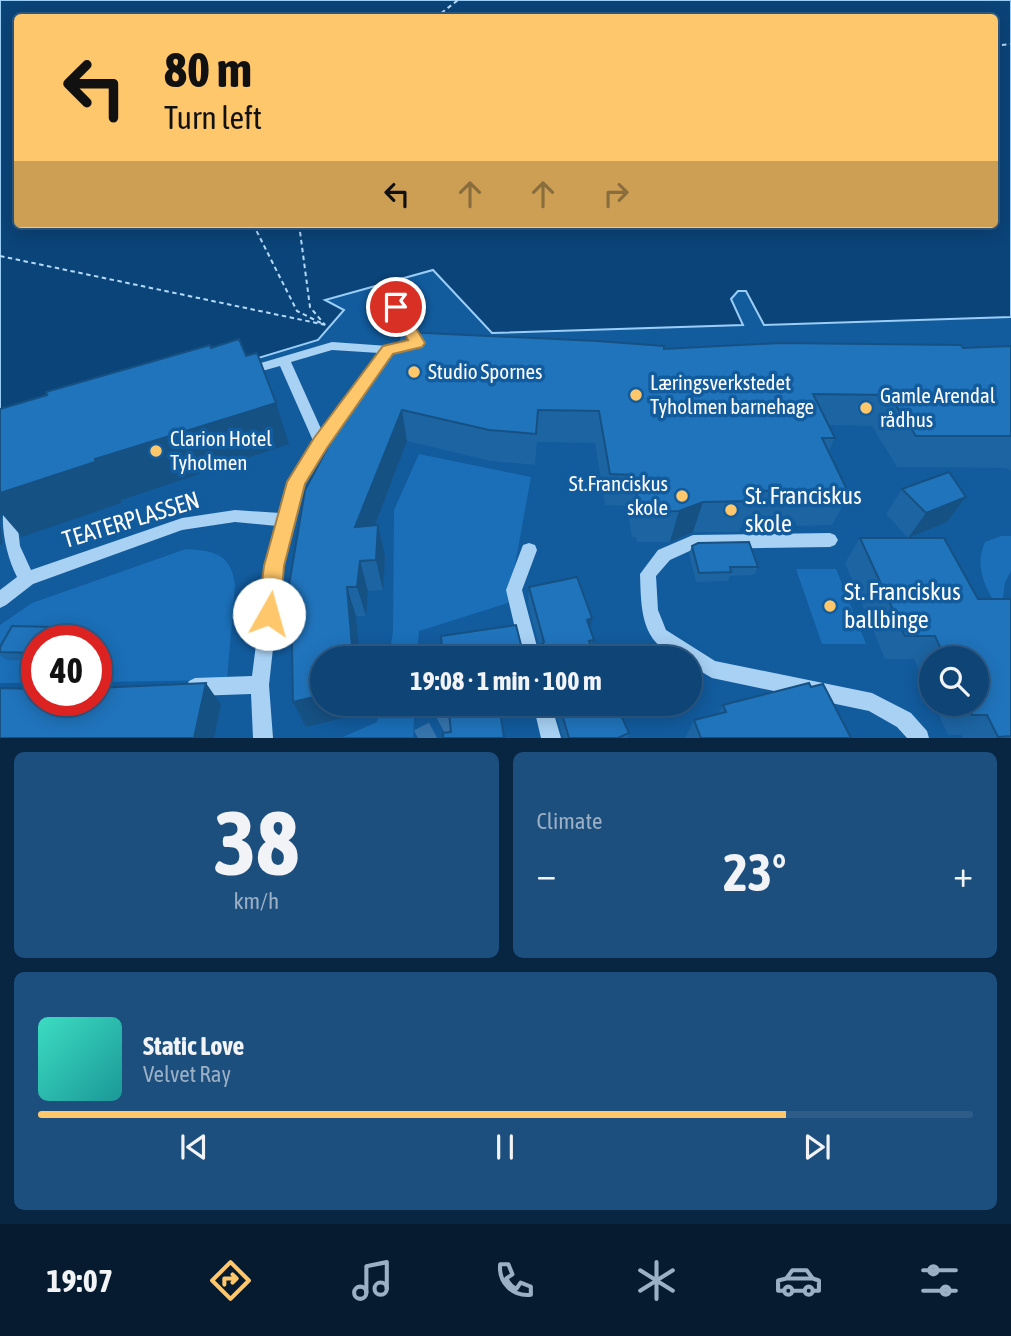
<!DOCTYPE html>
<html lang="en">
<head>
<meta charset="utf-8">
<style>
	:root { --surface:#0e4476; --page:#1c4e7e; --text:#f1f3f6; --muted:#9bb0c5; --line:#2e5c88; --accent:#ffc76b }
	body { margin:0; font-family:"Asap Condensed",sans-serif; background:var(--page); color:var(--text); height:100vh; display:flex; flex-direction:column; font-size:26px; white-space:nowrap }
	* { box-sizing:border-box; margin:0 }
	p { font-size:23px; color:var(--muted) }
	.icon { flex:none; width:38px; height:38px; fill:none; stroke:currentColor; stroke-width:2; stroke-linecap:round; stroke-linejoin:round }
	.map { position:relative; height:738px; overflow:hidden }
	.panel { display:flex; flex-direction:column; gap:14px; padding:14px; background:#082541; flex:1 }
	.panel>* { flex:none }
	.guide { position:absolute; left:14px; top:14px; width:984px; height:214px; border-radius:7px; box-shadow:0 4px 18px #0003,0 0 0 2px var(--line); background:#ffc76b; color:#111; overflow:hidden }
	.controls { position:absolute; left:919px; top:646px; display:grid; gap:14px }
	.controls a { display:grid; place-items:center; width:70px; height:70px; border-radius:50%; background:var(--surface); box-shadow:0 4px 18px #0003,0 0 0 2px var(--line); font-size:35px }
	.speed { position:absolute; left:21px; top:625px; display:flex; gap:14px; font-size:35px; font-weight:700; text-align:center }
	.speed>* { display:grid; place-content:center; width:91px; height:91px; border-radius:50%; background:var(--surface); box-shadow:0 4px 18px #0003,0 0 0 2px var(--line); line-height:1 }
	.speed .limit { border:10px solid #d22; background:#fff; color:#111 }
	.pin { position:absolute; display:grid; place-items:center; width:60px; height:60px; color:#fff; margin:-30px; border:4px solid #fff; border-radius:50%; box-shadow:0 2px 7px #0007 }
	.me { position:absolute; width:77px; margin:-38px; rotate:7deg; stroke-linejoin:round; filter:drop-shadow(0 0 5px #0008) }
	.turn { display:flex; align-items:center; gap:24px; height:147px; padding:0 35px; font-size:32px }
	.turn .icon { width:91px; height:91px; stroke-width:2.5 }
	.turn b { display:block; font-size:49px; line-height:60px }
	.lanes { display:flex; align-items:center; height:66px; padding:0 35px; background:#0003; justify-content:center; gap:35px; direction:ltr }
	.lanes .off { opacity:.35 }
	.big { font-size:52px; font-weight:700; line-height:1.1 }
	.panel .widget { flex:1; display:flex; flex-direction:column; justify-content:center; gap:10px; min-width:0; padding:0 24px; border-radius:10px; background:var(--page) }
	.panel .dial { align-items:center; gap:0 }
	.dial b { font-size:91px; line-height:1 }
	.song { display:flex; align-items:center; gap:21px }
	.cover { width:84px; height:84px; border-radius:10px; background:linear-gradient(135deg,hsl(170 70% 55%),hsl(180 70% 35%)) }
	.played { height:7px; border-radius:4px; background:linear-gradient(90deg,var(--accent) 80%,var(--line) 80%) }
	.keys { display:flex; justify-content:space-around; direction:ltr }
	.heat { display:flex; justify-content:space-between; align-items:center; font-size:38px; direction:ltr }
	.panel .tiles { flex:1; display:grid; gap:14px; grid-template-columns:1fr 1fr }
	.widget:last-child { grid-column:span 2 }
	.trip { position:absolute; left:310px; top:646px; width:392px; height:70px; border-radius:35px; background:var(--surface); box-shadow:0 4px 18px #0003,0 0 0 2px var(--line); font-weight:700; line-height:70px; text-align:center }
	.dock { display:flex; height:112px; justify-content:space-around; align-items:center; background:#061b2f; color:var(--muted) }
	.dock .icon { width:49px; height:49px }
	.dock .active { color:var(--accent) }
	.dock b { font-size:32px; color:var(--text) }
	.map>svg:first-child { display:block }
	.green { fill:#1a6fb8 }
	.water { fill:#0b4479; stroke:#9acef7; stroke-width:2; fill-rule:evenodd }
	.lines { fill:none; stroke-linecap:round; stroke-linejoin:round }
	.ferry { stroke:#b5dbfb; stroke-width:2; stroke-dasharray:4.5 3.5; stroke-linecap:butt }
	.minor-tunnel { stroke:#3674ac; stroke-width:17; stroke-dasharray:17 9; stroke-linecap:butt }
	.minor { fill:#a8d1f4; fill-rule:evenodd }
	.wall { fill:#1c64a2 }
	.shaded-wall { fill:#165184 }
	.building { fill:#2074bc; stroke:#165184; stroke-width:2 }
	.route { fill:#ffc76b; stroke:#a68146; stroke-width:2 }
	.poi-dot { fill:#ffc76b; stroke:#125b9d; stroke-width:2.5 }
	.labels { text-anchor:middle; stroke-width:7; stroke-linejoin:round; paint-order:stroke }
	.poi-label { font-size:21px; fill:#fff; stroke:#125b9d; text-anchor:start }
	.near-poi-label { font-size:24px; fill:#fff; stroke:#125b9d; text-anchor:start }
	.near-street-label { font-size:24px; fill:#fff; stroke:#125b9d }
</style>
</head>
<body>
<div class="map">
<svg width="1011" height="738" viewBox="0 0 1011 738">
	<rect width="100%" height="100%" fill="#125b9d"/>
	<g class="green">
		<polygon points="419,454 531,477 508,603 419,631 417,658 389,658 393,631 394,510"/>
		<path d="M1001,536h10v35l-6,11 -3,22h-6c-13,-20 -21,-40 -11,-62z"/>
		<path d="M186,549c28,2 45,4 49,36l-8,95 -131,2v-42h-59v43h-37v-58l32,-22z"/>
		<polygon points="796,569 836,569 866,644 822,644"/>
		<polygon points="381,704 415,704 413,737 343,737 377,722"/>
	</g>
	<path class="water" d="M0,0h1011v317l-247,8 -18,-34h-8l-7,8 12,26 -251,8 -59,-63 -108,30 19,10 -26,30 -318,96zM18,18h976v206h-976z"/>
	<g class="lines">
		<g class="ferry">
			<polyline points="435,18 458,0"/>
			<polyline points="994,46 1011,44"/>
			<polyline points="253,224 297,311 321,323"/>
			<polyline points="299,224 310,307 325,325"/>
			<polyline points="0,256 326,325"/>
		</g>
		<polyline class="minor-tunnel" points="418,738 444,724 466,704"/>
		<g class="minor">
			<path d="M385,287l5,3 33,53 -2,3 -29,7 -66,94 -23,36 -21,83 -13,119 4,53h-20l-2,-44 -56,2 -6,-3 -3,-6 3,-6 6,-3 57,-2 14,-110 11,-40 -42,-4 -53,8 -149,54 -27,21 -6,3v-18l17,-13c-10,-19 -17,-50 -13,-71l5,-2 5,2 2,4 4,36 11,24 151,-52 53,-8 45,3 9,-31 25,-39 -34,-77 -32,9 -6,-4 2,-3 88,-26 56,4 22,-6 -30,-50zM332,350l47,3 -57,78 -31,-69z"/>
			<path d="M830,533l5,2 3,5 -3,5 -5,2 -136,2 -24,11 -14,16 2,34 8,20 49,31 157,32 39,20 16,18 2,7h-22l-10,-11 -28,-16 -157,-33 -22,-13v-7c-12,0 -16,-3 -26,-9 -24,-15 -23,-49 -24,-75l18,-24 35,-15z"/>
			<polygon points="529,543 535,545 537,550 522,590 540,658 522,658 506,590 523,545"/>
			<polygon points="533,704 551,704 561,738 541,738"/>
		</g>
	</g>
	<g class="wall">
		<polygon points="1011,346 1011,471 1006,468 897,467 872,426 829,425 835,438 829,451 849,494 832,525 797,526 795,521 743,522 739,532 693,532 670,542 637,542 636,537 632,537 627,506 605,505 595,443 537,442 535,465 490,461 407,441 375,526 385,556 383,590 368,591 366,616 356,616 360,658 322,658 364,713 306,727 291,599 288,591 344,417 664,349 963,348"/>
		<polygon points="902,489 966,497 947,522 908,538 886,514"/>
		<polygon points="860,538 978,599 1011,599 1011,738 963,738 962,735 948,735 934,704 976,704 976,658 931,658 931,697 914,659 885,659 845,563"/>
		<polygon points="692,546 758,567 754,575 730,576 728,581 696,582 689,554"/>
		<polygon points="529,587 590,629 593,649 596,658 521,645 539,645 528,604"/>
		<polygon points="53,627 61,635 58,640 37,640 37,661 6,660 0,655 0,647"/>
		<polygon points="811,687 851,738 685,738 694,720 718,714 723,705"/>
		<polygon points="448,704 522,704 500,707 451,732"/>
		<polygon points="553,704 616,704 629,733 628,738 563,738"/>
	</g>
	<g class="shaded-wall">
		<polygon points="276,403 289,444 121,500 121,503 22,537 2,514 0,523 3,544 0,545 0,489"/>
		<polygon points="402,410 407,441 363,557 355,527"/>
		<polygon points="966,497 947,522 908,538 926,513"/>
		<polygon points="703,502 693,532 670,542 679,511"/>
		<polygon points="378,525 385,556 383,590 376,560"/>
		<polygon points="360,561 368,591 366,616 357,587"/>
		<polygon points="347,587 356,616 360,658 353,658"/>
		<polygon points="592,618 589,634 587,620"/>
		<polygon points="53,627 61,635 58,640 46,640"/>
		<polygon points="206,683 221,705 214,738 194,738"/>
		<polygon points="322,695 322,704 364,704 364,713 306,727 293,702"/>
	</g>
	<g class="building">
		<polygon points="403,332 597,341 664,346 664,349 780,343 961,345 963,348 1011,346 1011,436 916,436 889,395 813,394 835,438 822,438 849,494 812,495 810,490 748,491 752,501 703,502 679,511 644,512 643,507 639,507 633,475 610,474 599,411 538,410 536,434 489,430 402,410 355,527 378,525 376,560 360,561 357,587 347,587 353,658 322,658 322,695 293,702 291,591 288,591 305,490 344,417 377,375"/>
		<polygon points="239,339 246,356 257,353 276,403 95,459 95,462 0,493 0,409 47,395 46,392 210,345 211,348"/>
		<polygon points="949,472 966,497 926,513 902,489"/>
		<polygon points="860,538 944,538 978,599 1011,599 1011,736 998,737 987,715 972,715 967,704 976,704 976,658 945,658 935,636 905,636"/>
		<polygon points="749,542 758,567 730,567 731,572 699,573 692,546 698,543"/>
		<polygon points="577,577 592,618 587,620 594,640 589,641 596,658 443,658 441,636 516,625 521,645 541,645 544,642 529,587"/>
		<polygon points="12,626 53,627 46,640 37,640 37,653 0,652 0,647"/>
		<polygon points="206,683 194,738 0,738 0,688 37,689 37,700 96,700 96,688"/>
		<polygon points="809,683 811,687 823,684 851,738 701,738 694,720 726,712 723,705"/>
		<polygon points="448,704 499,704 504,738 443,738 443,733 451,732"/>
		<polygon points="559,704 616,704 629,733 618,738 569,738"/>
	</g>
	<polygon class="route" points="396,303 401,304 425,343 422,347 393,354 327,448 305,484 284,566 280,614 276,621 269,624 261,621 258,614 264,566 287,482 314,438 383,346 408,340 389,307"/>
	<g class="poi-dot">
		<circle cx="414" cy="372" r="7"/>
		<circle cx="636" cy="395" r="7"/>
		<circle cx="866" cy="408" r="7"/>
		<circle cx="156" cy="451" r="7"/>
		<circle cx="682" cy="496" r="7"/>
		<circle cx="731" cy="510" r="7"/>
		<circle cx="830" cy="606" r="7"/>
	</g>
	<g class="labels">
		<g class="poi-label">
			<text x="428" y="379">Studio Spornes</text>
			<text x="650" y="390">Læringsverkstedet<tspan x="650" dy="24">Tyholmen barnehage</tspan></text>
			<text x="880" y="403">Gamle Arendal<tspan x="880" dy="24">rådhus</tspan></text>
			<text x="170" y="446">Clarion Hotel<tspan x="170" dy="24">Tyholmen</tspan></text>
			<text x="668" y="491" text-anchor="end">St.Franciskus<tspan x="668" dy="24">skole</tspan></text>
		</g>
		<g class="near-poi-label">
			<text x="745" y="504">St. Franciskus<tspan x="745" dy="28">skole</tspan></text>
			<text x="844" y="600">St. Franciskus<tspan x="844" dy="28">ballbinge</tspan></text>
		</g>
		<g class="near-street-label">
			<text transform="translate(131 520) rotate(-17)" y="8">TEATERPLASSEN</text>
		</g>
	</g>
</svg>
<div class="controls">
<a><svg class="icon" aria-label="search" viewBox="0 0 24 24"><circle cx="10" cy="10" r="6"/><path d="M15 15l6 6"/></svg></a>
</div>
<div class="speed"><div class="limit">40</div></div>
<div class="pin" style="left:396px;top:307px;background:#d93025"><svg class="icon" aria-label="arrive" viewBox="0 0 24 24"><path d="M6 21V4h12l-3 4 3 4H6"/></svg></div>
<svg class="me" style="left:269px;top:614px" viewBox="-20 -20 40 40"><circle r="19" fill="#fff"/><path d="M0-13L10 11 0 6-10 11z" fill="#ffc76b"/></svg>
<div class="trip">19:08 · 1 min · 100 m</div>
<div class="guide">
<div class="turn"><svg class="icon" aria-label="left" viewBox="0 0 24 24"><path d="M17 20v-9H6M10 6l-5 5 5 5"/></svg><div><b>80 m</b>Turn left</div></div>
<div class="lanes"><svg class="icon" aria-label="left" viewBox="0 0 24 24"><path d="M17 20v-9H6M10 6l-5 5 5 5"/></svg><svg class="icon off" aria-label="ahead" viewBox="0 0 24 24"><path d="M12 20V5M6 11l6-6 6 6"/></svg><svg class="icon off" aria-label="ahead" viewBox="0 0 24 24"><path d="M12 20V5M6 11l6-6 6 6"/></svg><svg class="icon off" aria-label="right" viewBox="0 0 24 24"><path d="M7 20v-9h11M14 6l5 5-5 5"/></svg></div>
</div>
</div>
<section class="panel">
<div class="tiles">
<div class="widget dial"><b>38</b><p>km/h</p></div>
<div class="widget"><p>Climate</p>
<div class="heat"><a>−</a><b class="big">23°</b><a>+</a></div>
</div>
<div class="widget">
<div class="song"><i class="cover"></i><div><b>Static Love</b><p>Velvet Ray</p></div></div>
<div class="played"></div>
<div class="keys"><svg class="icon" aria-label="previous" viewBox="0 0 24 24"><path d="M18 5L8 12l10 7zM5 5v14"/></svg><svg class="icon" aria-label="pause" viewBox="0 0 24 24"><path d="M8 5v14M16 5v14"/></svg><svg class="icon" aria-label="next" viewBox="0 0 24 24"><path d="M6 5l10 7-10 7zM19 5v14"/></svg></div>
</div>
</div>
</section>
<nav class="dock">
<b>19:07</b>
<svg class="icon active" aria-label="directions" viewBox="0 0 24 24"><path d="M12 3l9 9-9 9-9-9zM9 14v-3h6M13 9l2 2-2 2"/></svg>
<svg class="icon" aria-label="music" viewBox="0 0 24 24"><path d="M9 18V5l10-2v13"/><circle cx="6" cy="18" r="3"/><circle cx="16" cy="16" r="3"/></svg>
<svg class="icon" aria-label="phone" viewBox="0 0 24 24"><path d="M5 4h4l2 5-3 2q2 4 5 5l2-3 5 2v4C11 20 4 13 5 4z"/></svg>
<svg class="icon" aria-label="climate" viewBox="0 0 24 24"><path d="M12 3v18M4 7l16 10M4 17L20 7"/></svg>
<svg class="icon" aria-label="car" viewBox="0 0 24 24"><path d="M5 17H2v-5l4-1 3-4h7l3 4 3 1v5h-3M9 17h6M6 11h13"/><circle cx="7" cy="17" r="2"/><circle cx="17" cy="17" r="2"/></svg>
<svg class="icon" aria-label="filters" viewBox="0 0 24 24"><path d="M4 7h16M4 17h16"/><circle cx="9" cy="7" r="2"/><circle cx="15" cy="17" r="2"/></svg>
</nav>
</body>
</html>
